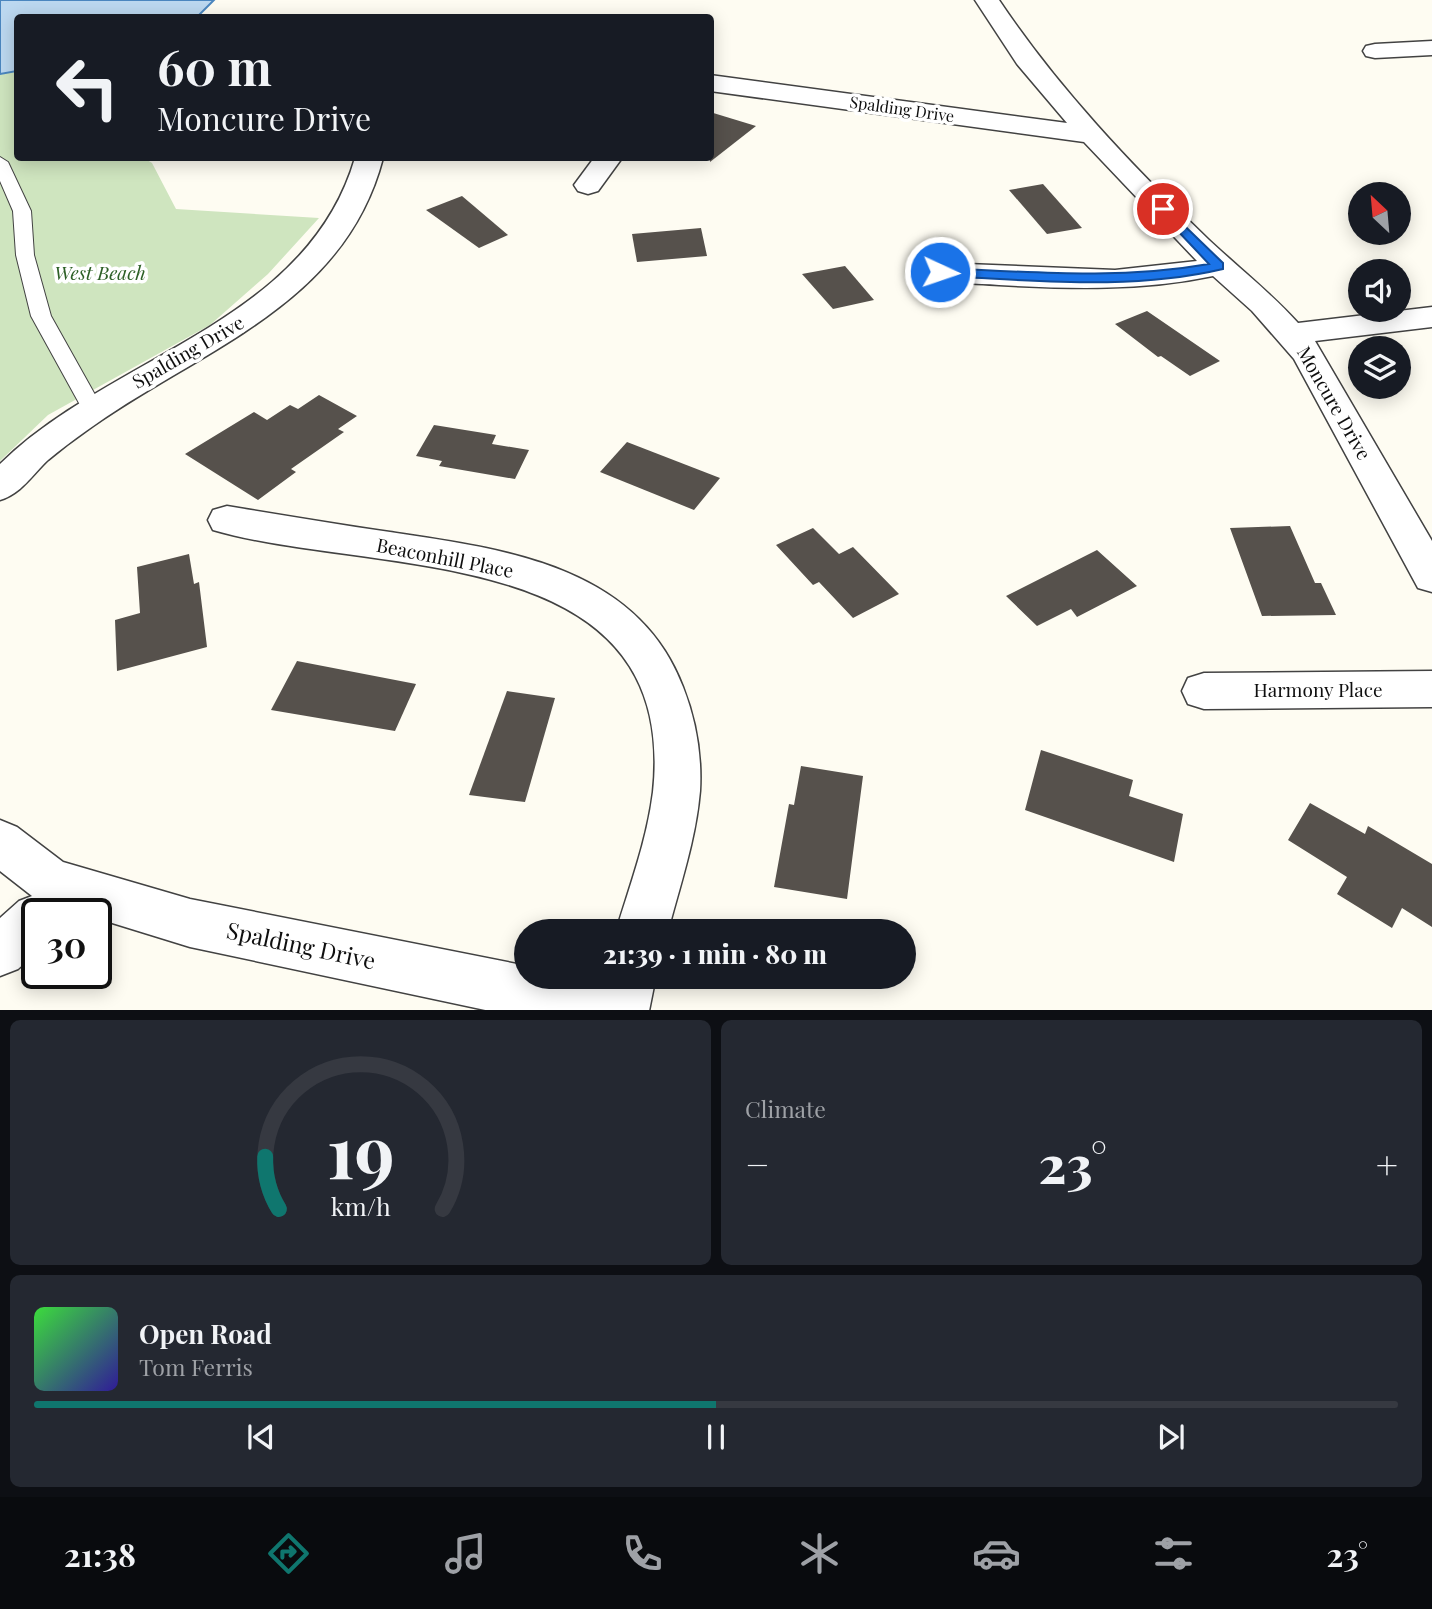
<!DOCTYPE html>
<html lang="en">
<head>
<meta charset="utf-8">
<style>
	:root { --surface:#171b24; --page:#242831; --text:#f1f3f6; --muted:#9ea1a6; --line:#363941; --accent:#0f766e }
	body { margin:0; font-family:"Playfair Display",serif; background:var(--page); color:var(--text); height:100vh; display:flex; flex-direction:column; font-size:26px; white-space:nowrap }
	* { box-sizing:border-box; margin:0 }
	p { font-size:23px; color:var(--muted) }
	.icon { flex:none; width:38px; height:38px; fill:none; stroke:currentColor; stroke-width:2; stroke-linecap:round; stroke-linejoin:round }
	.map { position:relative; height:1010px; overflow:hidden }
	.drawer { display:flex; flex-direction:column; gap:10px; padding:10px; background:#0d0f14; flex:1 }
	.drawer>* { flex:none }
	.top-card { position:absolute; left:14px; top:14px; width:700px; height:147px; border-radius:7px; box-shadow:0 4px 18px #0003; background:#171b24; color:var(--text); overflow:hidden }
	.needle { width:46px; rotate:334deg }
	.fabs { position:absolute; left:1348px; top:182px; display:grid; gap:14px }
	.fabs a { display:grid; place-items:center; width:63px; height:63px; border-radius:50%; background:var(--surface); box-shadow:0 4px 18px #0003; font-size:35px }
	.speed { position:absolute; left:21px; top:898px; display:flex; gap:14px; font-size:35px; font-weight:700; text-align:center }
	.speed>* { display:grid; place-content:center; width:91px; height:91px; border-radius:50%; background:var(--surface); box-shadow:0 4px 18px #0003; line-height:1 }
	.speed .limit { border:4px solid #111; border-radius:10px; background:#fff; color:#111 }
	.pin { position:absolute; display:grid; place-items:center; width:60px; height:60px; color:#fff; margin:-30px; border:4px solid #fff; border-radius:50%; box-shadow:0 2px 7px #0007 }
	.me { position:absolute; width:77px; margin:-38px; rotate:93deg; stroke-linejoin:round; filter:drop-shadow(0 0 5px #0008) }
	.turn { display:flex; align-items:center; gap:24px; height:147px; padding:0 28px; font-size:32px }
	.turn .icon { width:91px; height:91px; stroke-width:2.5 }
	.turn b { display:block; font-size:49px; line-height:60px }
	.big { font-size:52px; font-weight:800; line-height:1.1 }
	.drawer .tile { flex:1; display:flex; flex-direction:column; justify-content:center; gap:10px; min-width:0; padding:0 24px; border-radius:10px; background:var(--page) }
	.drawer .dial { align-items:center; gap:0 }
	.dial svg { height:182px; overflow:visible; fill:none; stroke:var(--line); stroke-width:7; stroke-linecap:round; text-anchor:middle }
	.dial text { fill:var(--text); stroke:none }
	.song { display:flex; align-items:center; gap:21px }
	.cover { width:84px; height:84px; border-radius:10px; background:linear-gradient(135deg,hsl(120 70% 55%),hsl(250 70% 35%)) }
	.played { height:7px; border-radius:4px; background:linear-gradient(90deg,var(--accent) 50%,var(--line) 50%) }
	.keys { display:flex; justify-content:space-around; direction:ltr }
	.heat { display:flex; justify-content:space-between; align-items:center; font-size:38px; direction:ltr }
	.drawer .tiles { flex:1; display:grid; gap:10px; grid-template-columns:1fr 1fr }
	.tile:last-child { grid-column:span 2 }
	.trip { position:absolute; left:514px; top:919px; width:402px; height:70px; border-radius:35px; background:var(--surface); box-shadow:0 4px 18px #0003; font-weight:800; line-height:70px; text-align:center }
	.menu { display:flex; height:112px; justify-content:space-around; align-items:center; background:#090b0e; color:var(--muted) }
	.menu .icon { width:49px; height:49px }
	.menu .active { color:var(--accent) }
	.menu b { font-size:32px; color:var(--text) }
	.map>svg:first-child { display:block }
	.green { fill:#cfe5bf }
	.water { fill:#bcd8f0; stroke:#4b86bf; stroke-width:2 }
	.building { fill:#56514c }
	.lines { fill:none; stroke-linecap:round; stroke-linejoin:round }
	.lane-casing { stroke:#424242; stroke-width:2 }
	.street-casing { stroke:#424242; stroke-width:3 }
	.lane { fill:#fff; fill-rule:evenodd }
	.street { fill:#fff; fill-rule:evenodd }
	.route { fill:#1a73e8; stroke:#114b97; stroke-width:2 }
	.labels { text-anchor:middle; stroke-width:7; stroke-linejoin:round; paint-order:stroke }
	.far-street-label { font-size:16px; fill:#0f0f0f; stroke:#fff }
	.park-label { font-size:19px; font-style:italic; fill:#2d6026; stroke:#fff }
	.street-label { font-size:19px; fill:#0f0f0f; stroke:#fff }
	.near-street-label { font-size:23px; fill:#0f0f0f; stroke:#fff }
</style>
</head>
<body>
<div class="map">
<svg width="1432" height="1011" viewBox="0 0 1432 1011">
	<rect width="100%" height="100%" fill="#fefcf2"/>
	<polygon class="green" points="17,71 18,158 144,158 152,163 176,209 319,218 268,274 210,325 48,415 0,461 0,74"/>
	<polygon class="water" points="0,0 214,0 197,17 18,18 17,71 0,74"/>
	<g class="building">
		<polygon points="710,112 756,126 710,162"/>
		<polygon points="1043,184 1082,228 1047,234 1009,190"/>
		<polygon points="462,196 508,235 479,248 426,210"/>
		<polygon points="701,228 707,256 637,262 632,234"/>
		<polygon points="845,266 874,300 833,309 802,274"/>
		<polygon points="1147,311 1220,361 1190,376 1161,356 1158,357 1115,324"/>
		<polygon points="319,395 357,416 338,429 344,432 291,469 296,472 258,500 185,454 254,412 267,420 290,405 298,409"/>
		<polygon points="434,425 496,435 492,444 529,450 515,479 439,466 442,461 416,456"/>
		<polygon points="627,442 720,478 694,510 600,472"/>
		<polygon points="1290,526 1315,583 1321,583 1336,615 1262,616 1230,528"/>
		<polygon points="813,528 839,554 853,547 899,594 853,618 819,582 813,585 776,545"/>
		<polygon points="1097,550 1137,586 1077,617 1071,609 1037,626 1006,596"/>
		<polygon points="189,554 194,584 199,582 207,647 117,671 115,620 140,613 137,567"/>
		<polygon points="297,661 416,684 395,731 271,710"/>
		<polygon points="507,691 555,698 525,802 469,795"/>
		<polygon points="1041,750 1133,780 1129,796 1183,814 1174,862 1025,810"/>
		<polygon points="801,766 863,776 847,899 774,887 789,804 794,805"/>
		<polygon points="1310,803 1365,834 1368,826 1432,864 1432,927 1402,908 1392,928 1337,894 1347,877 1288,840"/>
	</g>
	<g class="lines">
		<defs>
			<polygon id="lane" points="0,157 8,162 31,211 34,255 51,316 103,409 99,414 85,414 31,316 16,255 13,211 0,181"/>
			<g id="street">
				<path d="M975,0h24c59,88 133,166 210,240 30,28 62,53 89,83l134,-16v20l-117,14 117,200v51l-14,-4 -124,-229 -42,-48 -39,-35c-71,15 -141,13 -214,9 -23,-2 -47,-1 -69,-6l-5,-7 5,-7 11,-2 174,7 82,-9 -113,-119 -374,-51v-16l357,48 -50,-59z"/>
				<polygon points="1432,41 1432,55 1375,58 1366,56 1363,51 1366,46 1375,44"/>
				<path d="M355,158h28c-39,150 -186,192 -297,273 -13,9 -26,19 -38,29 -16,15 -27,34 -48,40v-36c110,-109 307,-140 355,-306z"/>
				<polygon points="594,158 622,158 598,191 588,194 578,191 574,185"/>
				<path d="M227,506c54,9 108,18 163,26 113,17 247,33 293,155 13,33 19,69 17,104 -4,48 -20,94 -32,140h-52c14,-46 31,-91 37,-139 27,-254 -280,-215 -440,-262l-5,-10 5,-10z"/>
				<polygon points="1432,671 1432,707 1204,709 1188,704 1182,691 1188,678 1204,673"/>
				<polygon points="0,820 17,827 63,862 190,899 527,966 527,976 577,976 602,982 604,976 656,976 649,1011 490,1011 190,947 96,918 96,914 83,914 57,905 60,914 37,914 37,952 18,969 0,976 0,918 19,901 32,896 0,871"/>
			</g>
		</defs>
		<use href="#lane" class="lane-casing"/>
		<use href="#street" class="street-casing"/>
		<use href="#lane" class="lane"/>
		<use href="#street" class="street"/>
	</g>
	<path class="route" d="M1163,205l60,58v6c-93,22 -188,11 -283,7l-6,-4 6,-4c92,4 178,12 269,-4l-50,-53v-5z"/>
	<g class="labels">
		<g class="far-street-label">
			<text transform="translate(902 109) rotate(8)" y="6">Spalding Drive</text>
		</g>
		<g class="park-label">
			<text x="100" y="280">West Beach</text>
		</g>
		<g class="street-label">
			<text transform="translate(188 352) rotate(-30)" y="7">Spalding Drive</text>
			<text transform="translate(1334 403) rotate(60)" y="7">Moncure Drive</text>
			<text transform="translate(445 558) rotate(11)" y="7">Beaconhill Place</text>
			<text x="1318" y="697">Harmony Place</text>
		</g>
		<g class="near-street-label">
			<text transform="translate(301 946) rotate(12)" y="8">Spalding Drive</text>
		</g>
	</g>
</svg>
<div class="fabs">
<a><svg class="needle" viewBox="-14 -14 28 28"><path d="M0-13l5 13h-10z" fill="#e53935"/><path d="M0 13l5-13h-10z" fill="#9ea1a6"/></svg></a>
<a><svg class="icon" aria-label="sound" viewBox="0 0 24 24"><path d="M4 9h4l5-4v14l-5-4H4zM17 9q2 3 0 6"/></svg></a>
<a><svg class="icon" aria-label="layers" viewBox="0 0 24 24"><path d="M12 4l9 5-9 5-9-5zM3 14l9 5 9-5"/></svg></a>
</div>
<div class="speed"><div class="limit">30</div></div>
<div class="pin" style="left:1163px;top:209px;background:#d93025"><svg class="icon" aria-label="arrive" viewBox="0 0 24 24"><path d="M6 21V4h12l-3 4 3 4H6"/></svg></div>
<svg class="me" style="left:940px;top:272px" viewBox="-20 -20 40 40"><circle r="17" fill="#1a73e8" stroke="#fff" stroke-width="3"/><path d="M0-11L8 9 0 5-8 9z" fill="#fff"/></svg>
<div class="trip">21:39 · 1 min · 80 m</div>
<div class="top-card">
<div class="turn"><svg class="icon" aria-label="left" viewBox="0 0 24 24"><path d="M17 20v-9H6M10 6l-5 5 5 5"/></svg><div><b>60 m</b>Moncure Drive</div></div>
</div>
</div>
<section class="drawer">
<div class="tiles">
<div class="tile dial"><svg viewBox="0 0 100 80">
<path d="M14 69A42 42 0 1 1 86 69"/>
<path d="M14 69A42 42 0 0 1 8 46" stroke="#0f766e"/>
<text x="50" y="56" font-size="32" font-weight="700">19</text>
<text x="50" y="72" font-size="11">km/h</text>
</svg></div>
<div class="tile"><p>Climate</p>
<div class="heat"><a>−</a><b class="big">23°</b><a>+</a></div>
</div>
<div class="tile">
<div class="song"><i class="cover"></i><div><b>Open Road</b><p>Tom Ferris</p></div></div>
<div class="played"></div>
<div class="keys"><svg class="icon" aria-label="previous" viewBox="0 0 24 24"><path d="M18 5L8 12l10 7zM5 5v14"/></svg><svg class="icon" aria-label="pause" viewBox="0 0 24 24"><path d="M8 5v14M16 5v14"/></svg><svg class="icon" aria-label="next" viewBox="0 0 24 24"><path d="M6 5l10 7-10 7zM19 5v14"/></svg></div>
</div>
</div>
</section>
<nav class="menu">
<b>21:38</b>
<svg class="icon active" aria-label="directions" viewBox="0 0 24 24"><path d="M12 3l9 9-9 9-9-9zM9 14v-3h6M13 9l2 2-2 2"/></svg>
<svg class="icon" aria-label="music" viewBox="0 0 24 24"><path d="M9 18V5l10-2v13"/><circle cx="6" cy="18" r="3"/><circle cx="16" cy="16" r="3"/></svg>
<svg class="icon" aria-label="phone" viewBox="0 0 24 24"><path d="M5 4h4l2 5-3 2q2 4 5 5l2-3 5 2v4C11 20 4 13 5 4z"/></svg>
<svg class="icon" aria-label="climate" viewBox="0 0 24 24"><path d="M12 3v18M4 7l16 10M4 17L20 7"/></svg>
<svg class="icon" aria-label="car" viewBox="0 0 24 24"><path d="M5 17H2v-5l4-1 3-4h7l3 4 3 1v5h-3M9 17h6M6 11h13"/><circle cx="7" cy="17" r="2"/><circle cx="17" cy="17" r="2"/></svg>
<svg class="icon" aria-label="filters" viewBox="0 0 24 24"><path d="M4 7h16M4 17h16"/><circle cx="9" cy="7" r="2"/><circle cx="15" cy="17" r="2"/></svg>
<b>23°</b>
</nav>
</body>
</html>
